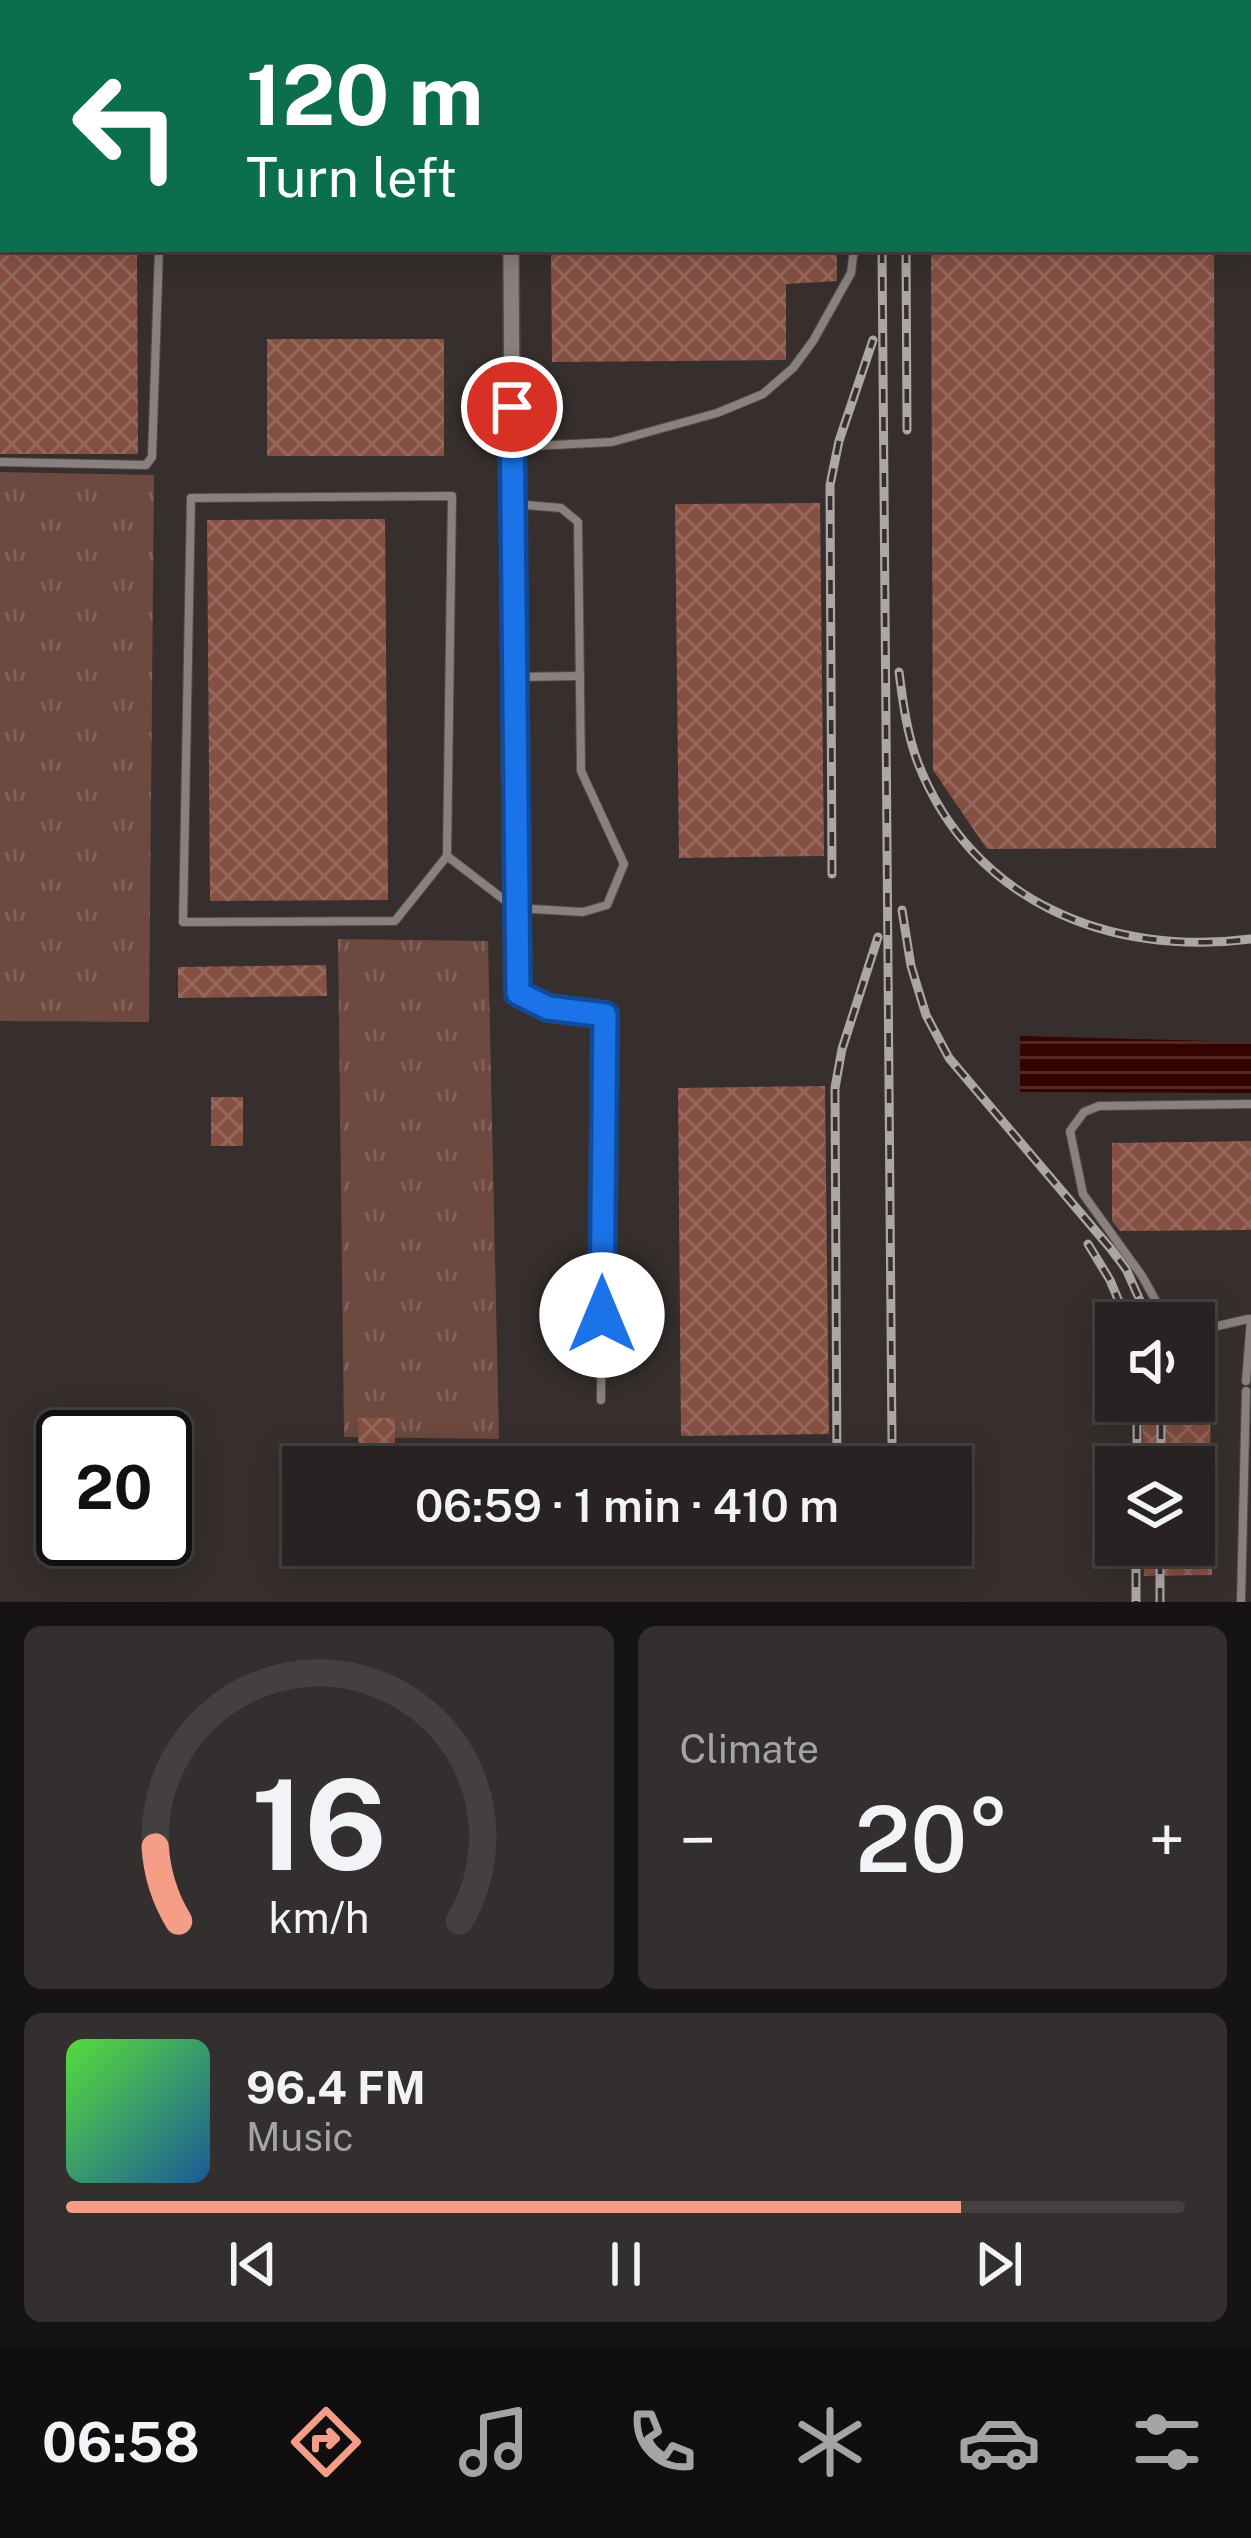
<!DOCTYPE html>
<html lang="en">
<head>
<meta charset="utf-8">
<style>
	:root { --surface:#282322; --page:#342f2f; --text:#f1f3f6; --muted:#a5a4a5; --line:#444040; --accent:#f49e88 }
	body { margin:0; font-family:"Public Sans",sans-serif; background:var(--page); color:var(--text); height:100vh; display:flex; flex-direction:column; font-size:45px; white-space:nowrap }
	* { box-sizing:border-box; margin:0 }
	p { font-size:39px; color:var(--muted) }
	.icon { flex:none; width:66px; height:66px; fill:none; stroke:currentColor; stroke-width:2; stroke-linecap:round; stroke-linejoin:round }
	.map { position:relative; height:1602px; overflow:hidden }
	.sheet { display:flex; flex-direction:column; gap:24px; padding:24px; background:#161313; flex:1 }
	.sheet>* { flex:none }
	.top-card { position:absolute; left:0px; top:0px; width:1251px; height:252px; box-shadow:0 6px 30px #0003,0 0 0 3px var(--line); background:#0b6e4f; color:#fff; overflow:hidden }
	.controls { position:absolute; left:1095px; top:1302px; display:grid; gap:24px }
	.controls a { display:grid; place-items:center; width:120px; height:120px; border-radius:0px; background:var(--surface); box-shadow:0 6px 30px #0003,0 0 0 3px var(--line); font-size:60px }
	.speed { position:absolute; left:36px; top:1410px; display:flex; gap:24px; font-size:60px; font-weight:700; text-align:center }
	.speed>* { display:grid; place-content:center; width:156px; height:156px; border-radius:50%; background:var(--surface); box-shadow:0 6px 30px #0003,0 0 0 3px var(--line); line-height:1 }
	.speed .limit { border:6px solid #111; border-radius:18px; background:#fff; color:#111 }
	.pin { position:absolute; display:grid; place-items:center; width:102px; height:102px; color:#fff; margin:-51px; border:6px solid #fff; border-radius:50%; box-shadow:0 3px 12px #0007 }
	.me { position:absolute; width:132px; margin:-66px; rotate:0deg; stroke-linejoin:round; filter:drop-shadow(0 0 9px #0008) }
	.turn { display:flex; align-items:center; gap:42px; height:252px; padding:0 48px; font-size:54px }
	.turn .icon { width:156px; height:156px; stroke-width:2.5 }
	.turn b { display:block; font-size:84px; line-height:102px }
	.big { font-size:90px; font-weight:600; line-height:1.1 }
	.sheet .widget { flex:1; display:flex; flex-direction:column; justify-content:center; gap:18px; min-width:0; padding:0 42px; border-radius:18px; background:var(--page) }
	.sheet .dial { align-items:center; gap:0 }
	.dial svg { height:312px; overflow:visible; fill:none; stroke:var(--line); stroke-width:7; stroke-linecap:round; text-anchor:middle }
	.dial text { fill:var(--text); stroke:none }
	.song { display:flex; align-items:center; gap:36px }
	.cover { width:144px; height:144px; border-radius:18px; background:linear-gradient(135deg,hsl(110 70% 55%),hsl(210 70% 35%)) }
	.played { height:12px; border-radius:6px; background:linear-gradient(90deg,var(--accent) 80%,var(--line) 80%) }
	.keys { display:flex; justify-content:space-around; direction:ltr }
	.heat { display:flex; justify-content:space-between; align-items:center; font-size:66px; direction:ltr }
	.sheet .tiles { flex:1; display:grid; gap:24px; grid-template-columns:1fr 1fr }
	.widget:last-child { grid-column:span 2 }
	.trip { position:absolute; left:282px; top:1446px; width:690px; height:120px; border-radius:0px; background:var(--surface); box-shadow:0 6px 30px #0003,0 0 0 3px var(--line); font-weight:600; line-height:120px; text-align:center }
	.menu { display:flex; height:192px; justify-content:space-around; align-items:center; background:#100e0e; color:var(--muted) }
	.menu .icon { width:84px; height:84px }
	.menu .on { color:var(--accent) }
	.menu b { font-size:54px; color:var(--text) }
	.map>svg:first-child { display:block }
	.grass { fill:url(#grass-tufts) }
	.water { fill:url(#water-rules) }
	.building { fill:url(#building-cross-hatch) }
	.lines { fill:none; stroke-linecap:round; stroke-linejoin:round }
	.lane-casing { stroke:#514b4a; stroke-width:10 }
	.street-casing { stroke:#514b4a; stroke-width:18 }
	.lane { stroke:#89817f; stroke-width:8 }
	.street { stroke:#89817f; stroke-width:15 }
	.rail-casing { stroke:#aca6a5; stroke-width:9 }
	.rail { stroke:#362f2e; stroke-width:4.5; stroke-dasharray:14; stroke-linecap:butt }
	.route-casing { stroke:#114b97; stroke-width:30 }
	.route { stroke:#1a73e8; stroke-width:21 }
</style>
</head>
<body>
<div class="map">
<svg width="1251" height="1602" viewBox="0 0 1251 1602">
	<defs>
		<pattern id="grass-tufts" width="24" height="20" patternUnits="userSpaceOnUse" patternTransform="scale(3)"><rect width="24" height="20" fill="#6d4940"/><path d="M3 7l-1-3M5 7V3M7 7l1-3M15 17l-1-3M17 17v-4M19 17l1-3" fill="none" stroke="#81625b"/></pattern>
		<pattern id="water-rules" width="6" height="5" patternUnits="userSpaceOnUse" patternTransform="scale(3)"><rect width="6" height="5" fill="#330400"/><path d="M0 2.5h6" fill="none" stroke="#502824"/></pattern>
		<pattern id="building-cross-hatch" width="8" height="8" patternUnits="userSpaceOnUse" patternTransform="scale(3)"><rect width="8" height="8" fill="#865043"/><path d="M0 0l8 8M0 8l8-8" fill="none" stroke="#96685d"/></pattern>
	</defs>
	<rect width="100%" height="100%" fill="#362f2e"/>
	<g class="grass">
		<polygon points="0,472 154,475 149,1022 0,1021"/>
		<polygon points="338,939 488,941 499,1439 344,1437"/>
	</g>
	<polygon class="water" points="1020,1036 1251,1042 1251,1093 1020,1092"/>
	<g class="building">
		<polygon points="0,249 137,249 138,454 0,454"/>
		<polygon points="551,249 837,249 837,281 786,284 786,360 552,362"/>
		<polygon points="931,249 1214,249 1216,848 987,849 933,770"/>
		<rect x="267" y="339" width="177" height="117"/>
		<polygon points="820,503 824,856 679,858 675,504"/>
		<polygon points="385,519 388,900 210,901 207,520"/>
		<polygon points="326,965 327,996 178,998 178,967"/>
		<polygon points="825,1086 829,1434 681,1436 678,1088"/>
		<rect x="211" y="1097" width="32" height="49"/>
		<polygon points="1251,1141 1251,1230 1120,1231 1112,1221 1112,1143"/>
		<polygon points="1210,1406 1212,1575 1144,1576 1143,1545 1194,1545 1194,1467 1143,1467 1142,1407"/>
		<polygon points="358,1418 395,1418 395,1467 359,1467"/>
	</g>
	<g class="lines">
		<defs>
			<g id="lane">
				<polyline points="760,0 760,3"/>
				<polyline points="166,3 166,0"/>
				<polyline points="514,447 612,442 717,413 763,394 793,368 813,341 851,273 854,249"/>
				<polyline points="0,462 146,465 152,457 159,249"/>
				<polyline points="515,677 580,676"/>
				<polyline points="447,856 395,921 183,922 191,498 452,496 447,856 515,908 583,912 607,905 624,864 581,771 578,522 561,508 514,504"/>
				<polyline points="515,909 518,993 548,1008 605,1015 601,1400"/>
				<polyline points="1168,1323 1142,1276 1083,1194 1070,1131 1084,1112 1099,1106 1251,1104"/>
				<polyline points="1196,1331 1248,1319"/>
				<polyline points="1246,1381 1251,1319"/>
				<polyline points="1241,1602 1246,1391"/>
			</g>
			<g id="street">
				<polyline points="509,0 509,3"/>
				<polyline points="511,249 515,908"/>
			</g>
		</defs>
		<use href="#lane" class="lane-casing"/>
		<use href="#street" class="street-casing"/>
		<use href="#lane" class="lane"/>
		<use href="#street" class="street"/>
		<defs>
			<g id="rail">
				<polyline points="879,0 879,3"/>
				<polyline points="882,249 892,1442"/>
				<polyline points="906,249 907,430"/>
				<path d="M899,672c4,31 8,62 19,91 54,139 192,194 333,176"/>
				<polyline points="832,874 830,485 839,441 873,340"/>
				<polyline points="902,910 911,966 926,1015 949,1058 1111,1249 1126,1269 1150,1323"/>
				<polyline points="1088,1244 1110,1280 1128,1323"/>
				<polyline points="837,1467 835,1088 842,1049 878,937"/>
				<polyline points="1137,1467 1137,1401"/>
				<polyline points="1161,1467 1161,1401"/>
				<polyline points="1136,1545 1136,1602"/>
				<polyline points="1160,1602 1160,1545"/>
			</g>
		</defs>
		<use href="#rail" class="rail-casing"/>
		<use href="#rail" class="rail"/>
	</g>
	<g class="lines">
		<defs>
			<polyline id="route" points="512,407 518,993 548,1008 605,1015 602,1315"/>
		</defs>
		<use href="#route" class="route-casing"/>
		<use href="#route" class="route"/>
	</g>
</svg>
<div class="controls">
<a><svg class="icon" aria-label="sound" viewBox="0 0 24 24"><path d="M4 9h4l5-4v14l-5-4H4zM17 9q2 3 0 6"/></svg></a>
<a><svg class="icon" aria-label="layers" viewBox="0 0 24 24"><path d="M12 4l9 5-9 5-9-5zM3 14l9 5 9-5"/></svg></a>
</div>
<div class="speed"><div class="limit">20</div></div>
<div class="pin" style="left:512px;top:407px;background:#d93025"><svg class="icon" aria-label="arrive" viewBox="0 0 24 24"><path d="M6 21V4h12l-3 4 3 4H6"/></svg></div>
<svg class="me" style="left:602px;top:1315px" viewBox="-20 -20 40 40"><circle r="19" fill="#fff"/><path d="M0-13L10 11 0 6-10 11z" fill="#1a73e8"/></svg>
<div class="trip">06:59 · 1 min · 410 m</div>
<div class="top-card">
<div class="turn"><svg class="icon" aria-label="left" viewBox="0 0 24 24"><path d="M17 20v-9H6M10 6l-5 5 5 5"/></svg><div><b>120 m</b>Turn left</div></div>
</div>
</div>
<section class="sheet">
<div class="tiles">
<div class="widget dial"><svg viewBox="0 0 100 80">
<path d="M14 69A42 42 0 1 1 86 69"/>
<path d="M14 69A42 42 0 0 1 8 50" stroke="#f49e88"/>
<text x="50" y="56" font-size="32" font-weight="700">16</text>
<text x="50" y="72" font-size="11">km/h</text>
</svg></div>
<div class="widget"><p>Climate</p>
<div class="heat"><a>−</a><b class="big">20°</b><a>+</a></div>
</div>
<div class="widget">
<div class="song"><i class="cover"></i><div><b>96.4 FM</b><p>Music</p></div></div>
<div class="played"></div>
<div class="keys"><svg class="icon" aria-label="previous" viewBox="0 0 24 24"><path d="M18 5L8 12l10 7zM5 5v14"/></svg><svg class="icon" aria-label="pause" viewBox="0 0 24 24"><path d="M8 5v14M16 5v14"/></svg><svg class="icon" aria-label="next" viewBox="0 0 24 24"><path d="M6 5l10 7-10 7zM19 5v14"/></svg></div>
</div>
</div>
</section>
<nav class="menu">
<b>06:58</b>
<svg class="icon on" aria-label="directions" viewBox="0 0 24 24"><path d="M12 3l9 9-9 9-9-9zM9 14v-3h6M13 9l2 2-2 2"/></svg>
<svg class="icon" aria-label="music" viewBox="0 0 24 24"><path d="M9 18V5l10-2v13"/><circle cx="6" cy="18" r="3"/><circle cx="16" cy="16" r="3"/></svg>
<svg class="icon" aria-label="phone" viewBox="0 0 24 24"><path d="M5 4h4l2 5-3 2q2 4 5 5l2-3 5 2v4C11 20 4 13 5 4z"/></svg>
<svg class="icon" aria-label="climate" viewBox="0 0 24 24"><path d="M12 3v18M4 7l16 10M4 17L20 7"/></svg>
<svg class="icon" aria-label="car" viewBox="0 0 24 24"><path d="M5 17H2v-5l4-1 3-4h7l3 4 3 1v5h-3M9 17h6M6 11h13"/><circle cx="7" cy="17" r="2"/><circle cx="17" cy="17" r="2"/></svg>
<svg class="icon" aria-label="filters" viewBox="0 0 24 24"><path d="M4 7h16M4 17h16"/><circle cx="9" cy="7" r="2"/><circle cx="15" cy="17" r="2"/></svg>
</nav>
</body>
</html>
